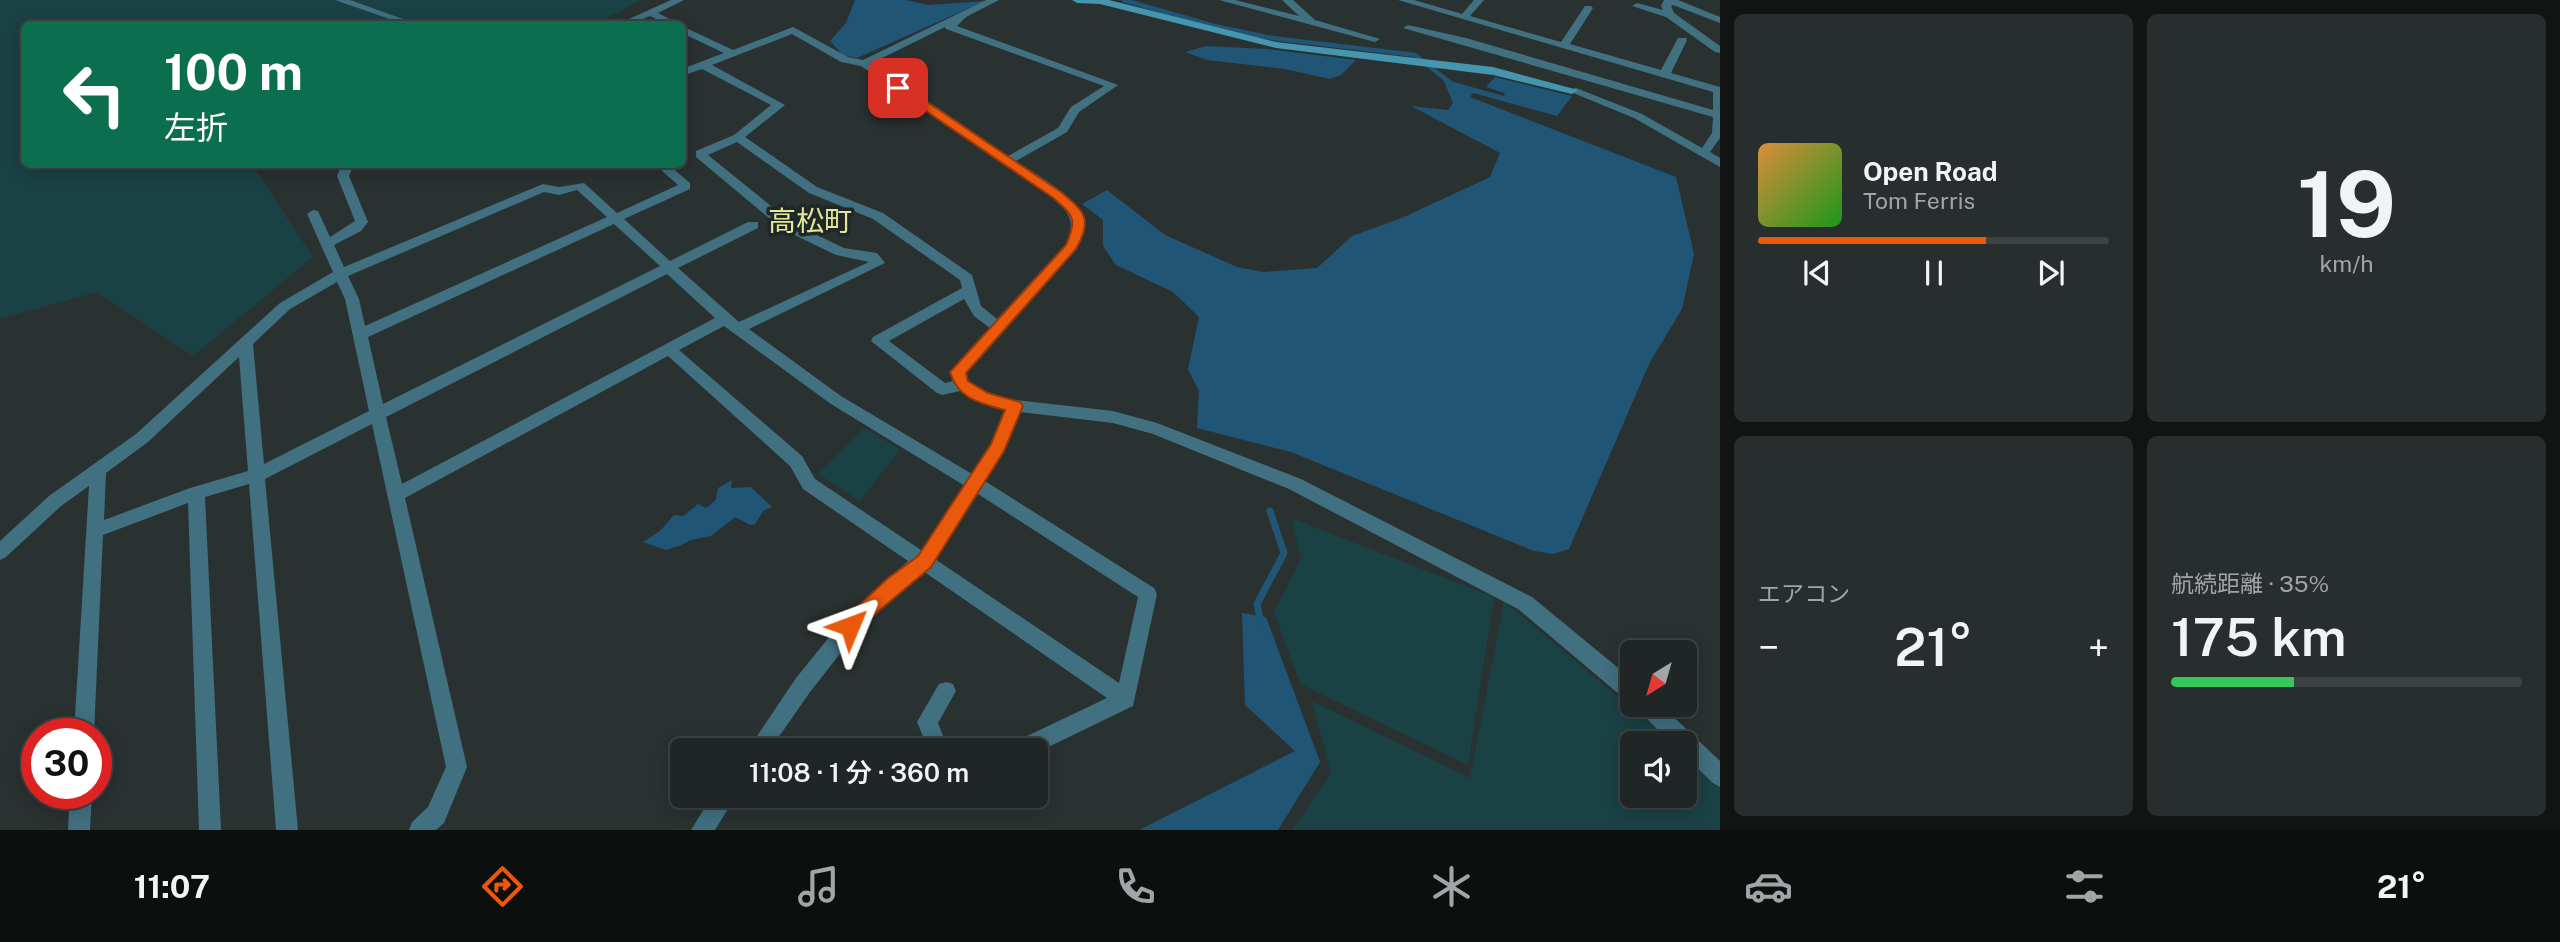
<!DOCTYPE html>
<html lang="ja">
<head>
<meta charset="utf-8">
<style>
	:root { --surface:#202525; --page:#282d2d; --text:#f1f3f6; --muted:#a2a5a7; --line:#3d4242; --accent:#ea580c }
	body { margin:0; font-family:"Public Sans","Noto Sans JP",sans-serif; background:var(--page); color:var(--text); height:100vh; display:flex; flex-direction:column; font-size:26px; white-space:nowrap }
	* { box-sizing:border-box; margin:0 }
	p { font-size:23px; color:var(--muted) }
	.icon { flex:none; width:38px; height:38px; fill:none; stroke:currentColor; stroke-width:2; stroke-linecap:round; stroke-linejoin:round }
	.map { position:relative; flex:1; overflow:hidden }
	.details { display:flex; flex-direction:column; gap:14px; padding:14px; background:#121414; width:840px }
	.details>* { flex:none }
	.top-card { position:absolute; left:21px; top:21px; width:665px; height:147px; border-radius:10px; box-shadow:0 4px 18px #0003,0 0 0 2px var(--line); background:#0b6e4f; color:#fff; overflow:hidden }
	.needle { width:46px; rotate:217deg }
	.controls { position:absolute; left:1620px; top:640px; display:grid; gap:14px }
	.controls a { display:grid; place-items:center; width:77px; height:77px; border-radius:10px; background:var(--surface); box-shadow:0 4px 18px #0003,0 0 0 2px var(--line); font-size:35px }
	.speed { position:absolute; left:21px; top:718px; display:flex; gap:14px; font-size:35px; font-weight:700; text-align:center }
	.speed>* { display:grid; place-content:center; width:91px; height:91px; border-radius:50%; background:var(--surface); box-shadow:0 4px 18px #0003,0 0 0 2px var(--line); line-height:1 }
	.speed .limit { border:10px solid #d22; background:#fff; color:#111 }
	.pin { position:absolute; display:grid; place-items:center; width:60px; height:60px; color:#fff; margin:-30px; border-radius:14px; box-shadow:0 4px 10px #0006 }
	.me { position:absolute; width:77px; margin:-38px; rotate:46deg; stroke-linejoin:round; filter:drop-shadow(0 0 5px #0008) }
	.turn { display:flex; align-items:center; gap:24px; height:147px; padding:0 28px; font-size:32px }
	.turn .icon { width:91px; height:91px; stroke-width:2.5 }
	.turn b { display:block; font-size:49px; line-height:60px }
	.big { font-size:52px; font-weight:600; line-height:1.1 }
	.details .card { flex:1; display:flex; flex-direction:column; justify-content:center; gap:10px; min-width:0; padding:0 24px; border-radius:10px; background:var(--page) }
	.details .dial { align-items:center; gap:0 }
	.dial b { font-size:91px; line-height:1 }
	.song { display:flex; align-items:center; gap:21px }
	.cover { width:84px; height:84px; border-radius:10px; background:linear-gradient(135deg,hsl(30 70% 55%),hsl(120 70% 35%)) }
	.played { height:7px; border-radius:4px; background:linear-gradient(90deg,var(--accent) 65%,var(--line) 65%) }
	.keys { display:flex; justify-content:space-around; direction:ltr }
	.heat { display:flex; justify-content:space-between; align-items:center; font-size:38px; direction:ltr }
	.charge { height:10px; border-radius:5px; background:linear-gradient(90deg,#34c759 35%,var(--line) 0) }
	.details .tiles { flex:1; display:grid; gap:14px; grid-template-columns:repeat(2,1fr) }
	.trip { position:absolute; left:670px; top:738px; width:378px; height:70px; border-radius:10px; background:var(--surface); box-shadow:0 4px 18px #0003,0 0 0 2px var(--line); font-weight:600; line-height:70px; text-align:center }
	.menu { display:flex; height:112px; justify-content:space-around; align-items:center; background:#0d0f0f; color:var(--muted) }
	.menu .icon { width:49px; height:49px }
	.menu .on { color:var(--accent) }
	.menu b { font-size:32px; color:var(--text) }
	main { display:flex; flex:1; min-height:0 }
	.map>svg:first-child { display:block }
	.green { fill:#1a4144 }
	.water { fill:#215575 }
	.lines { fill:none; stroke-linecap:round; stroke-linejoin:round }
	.stream-far1 { stroke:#215575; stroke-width:4.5 }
	.stream { stroke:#215575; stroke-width:7 }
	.street { fill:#417080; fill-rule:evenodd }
	.secondary { fill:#4495ad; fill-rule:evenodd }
	.route { fill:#ea580c; stroke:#983908; stroke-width:2 }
	.labels { text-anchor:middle; stroke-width:7; stroke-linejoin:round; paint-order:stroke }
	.quarter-label { font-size:28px; fill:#e5e798; stroke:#202728 }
</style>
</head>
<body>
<main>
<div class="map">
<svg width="1720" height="830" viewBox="0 0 1720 830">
	<rect width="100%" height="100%" fill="#2a3131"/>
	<g class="green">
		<polygon points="0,0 641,0 597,24 24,24 24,164 252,165 313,257 193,356 97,292 0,319"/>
		<polygon points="864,428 900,449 860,501 818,474"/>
		<polygon points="1291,518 1494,597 1468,765 1300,684 1274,612 1301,559"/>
		<polygon points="1504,601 1674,744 1633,744 1633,796 1685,796 1685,753 1720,787 1720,830 1292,830 1331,773 1312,701 1470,778"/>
	</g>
	<g class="water">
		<polygon points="855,0 906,0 928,5 985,1 857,58 843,55 830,41 846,23"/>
		<polygon points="1206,46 1267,49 1356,60 1341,75 1330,79 1285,69 1207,60 1185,52"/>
		<polygon points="1495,77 1572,96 1557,116 1473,93 1470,97 1676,177 1694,254 1682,309 1650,362 1569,549 1553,554 1534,551 1291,452 1197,428 1199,391 1188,369 1199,317 1173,292 1116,265 1103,246 1103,220 1082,204 1107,190 1165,235 1237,267 1263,272 1317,268 1352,236 1404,217 1490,177 1500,153 1411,106 1448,110 1453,103 1443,79 1504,96 1505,93 1486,87"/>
		<polygon points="732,480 731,488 751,487 772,507 764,510 755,524 750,525 735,517 711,536 690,540 682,545 666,550 643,542 660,531 674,515 683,516 698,504 706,508 716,500 718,488"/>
		<polygon points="1242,613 1266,617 1320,762 1278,830 1139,830 1295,751 1245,705"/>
	</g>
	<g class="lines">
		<polyline class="stream-far1" points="1124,0 1214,26 1272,38 1415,55 1453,85"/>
		<polyline class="stream" points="1261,623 1257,604 1284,553 1270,511"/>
		<g class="street">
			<polygon points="335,0 350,0 417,24 404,24"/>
			<polygon points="671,0 684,0 658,13 679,24 667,24 650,16 630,24 618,24"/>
			<path d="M986,0h13l-33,17 -9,9 161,59 -39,27 -12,20 -51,29c17,12 68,39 69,62 1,9 -4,18 -8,26l-111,124 3,9 19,11 27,7 98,11 44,12 144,56 231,118 101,83v22l-7,-2 -108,-91 -229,-120 -136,-55 -40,-11 -93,-11 -14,35 -21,34 169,107 3,6 -24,112 -97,47 -29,-2 3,-7 97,-46 -184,-127 -66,61 -47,60 -41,59h-22l49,-73 47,-58 65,-59 -105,-72 -13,-23 -122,-110 -263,142 62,269 -23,56 -8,7h-27l3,-8 16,-15 18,-40 -74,-343 -107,55 33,351h-22l-27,-346 -44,13 16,333h-22l-11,-327 -85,32 -9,198h-20l15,-247 -28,20 -55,51 -6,3v-19l49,-45 87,-62 144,-131 53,-31 -26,-58 6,-4 5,1 12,26 25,-16 -18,-45 5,-12h12l-5,12 19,46 -7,9 -27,14 10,22 199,-83 16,3 25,-4 33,30 61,-28 -18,-16 2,-3h8l20,17v6l-66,30 46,42 78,-39h10v6l-80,40 61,54 130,-60 -33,-7 -54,-26 -86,-72v-6l38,-16 37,-30 -69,-36 -20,7v-7l42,-16 -42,-20v-7l51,24 60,-23 55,30 15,3zM945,27l1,2 158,57 -33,21 -13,21 -50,28 -136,-93zM792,34l49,28 20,4 192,132c17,15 23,24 13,46l-69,75 -16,-13 -9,-31 -89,-62 -66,-26 -72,-50 40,-32 -73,-40zM737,142l72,51 64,26 87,61 2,8 -89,49 -2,4 66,52 5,2 18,-4 18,11 28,7 -15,36 -19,29 -131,-78 -92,-67 136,-66 -8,-10 -33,-5 -52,-25 -84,-68zM577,190l30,27 -242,109 -6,-27 -11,-23 196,-84 15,3zM614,224l46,42 -277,138 -15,-67zM667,274l48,44 -313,166 -16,-67zM337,282l8,17 24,112 -105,53 -11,-120 37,-35zM964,299l10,17 16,12 -37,40 -3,4 3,9 -8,2 -56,-42zM724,326l107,78 134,82 -37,58 -7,6 -106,-71 -13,-23 -123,-106zM239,357l9,114 -58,17 -86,32 2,-47 42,-31zM978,494l160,103 -19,86 -184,-124z"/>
			<polygon points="1219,0 1235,0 1299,16 1282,0 1293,0 1315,20 1380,39 1375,42"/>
			<polygon points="1398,0 1414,0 1462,14 1474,0 1484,0 1470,16 1561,42 1585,6 1591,6 1593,8 1570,44 1661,70 1678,38 1686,38 1687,40 1671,73 1720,87 1720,138 1710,152 1720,158 1720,167 1634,118 1566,90 1576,88 1642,114 1702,148 1712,133 1713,117 1403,28 1408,25 1466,38 1713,110 1713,92"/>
			<polygon points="1664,0 1678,0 1720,17 1720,23 1673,5 1671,6 1674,13 1720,46 1720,53 1715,52 1666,17 1632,6 1637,3 1663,10 1661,6"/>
			<polygon points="946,682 953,684 956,691 938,723 949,751 929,751 917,722 939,684"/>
			<polygon points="1637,705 1661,705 1720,761 1720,787 1713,783 1685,756 1685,744 1672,744 1640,712"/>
			<polygon points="70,793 92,793 90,830 68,830"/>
			<polygon points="712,796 736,796 715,830 691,830"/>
		</g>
		<polygon class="secondary" points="1072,0 1109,0 1276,42 1493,67 1578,90 1572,94 1493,75 1276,48 1100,4 1077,3"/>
	</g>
	<path class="route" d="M895,85h7l159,107c24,20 32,27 15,57l-110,124 2,8 20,12 32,9 3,4 -19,45 -73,116 -81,68 -7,-3 -2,-6 2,-6 44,-41 31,-23 73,-112 14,-34c-25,-7 -47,-11 -55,-38l116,-127c12,-27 7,-30 -14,-48l-157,-107z"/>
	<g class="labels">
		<g class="quarter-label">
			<text x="810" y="231">高松町</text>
		</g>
	</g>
</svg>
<div class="controls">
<a><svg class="needle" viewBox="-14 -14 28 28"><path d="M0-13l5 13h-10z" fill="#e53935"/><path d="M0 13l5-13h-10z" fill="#a2a5a7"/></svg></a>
<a><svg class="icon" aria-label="sound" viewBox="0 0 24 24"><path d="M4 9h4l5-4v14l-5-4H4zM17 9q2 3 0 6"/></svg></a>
</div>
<div class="speed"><div class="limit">30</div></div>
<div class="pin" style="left:898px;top:88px;background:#d93025"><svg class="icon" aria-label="arrive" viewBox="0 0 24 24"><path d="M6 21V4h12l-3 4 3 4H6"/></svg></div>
<svg class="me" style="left:850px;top:626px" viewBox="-20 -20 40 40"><path d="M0-17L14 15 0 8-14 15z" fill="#ea580c" stroke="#fff" stroke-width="4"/></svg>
<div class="trip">11:08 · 1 分 · 360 m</div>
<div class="top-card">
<div class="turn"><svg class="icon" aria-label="left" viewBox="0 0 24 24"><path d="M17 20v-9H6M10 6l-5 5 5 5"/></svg><div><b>100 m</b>左折</div></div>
</div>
</div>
<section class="details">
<div class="tiles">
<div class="card">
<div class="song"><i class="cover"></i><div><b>Open Road</b><p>Tom Ferris</p></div></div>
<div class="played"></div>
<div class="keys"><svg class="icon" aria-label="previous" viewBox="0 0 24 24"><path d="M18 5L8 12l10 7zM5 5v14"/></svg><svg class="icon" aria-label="pause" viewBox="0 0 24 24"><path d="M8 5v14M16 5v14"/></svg><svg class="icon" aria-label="next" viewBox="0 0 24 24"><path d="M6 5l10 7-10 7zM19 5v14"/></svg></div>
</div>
<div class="card dial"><b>19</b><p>km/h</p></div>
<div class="card"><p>エアコン</p>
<div class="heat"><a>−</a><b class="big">21°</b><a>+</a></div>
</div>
<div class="card"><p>航続距離 · 35%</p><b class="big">175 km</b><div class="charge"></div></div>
</div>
</section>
</main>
<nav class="menu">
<b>11:07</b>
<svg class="icon on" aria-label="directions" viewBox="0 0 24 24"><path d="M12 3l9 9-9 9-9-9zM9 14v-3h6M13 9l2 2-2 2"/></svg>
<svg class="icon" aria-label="music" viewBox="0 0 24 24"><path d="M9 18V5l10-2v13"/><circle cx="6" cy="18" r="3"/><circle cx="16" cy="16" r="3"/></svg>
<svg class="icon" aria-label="phone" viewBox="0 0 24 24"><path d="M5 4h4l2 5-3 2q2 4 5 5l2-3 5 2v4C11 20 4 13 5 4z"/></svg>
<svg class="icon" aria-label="climate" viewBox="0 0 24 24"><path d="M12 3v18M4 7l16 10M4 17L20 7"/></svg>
<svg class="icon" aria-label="car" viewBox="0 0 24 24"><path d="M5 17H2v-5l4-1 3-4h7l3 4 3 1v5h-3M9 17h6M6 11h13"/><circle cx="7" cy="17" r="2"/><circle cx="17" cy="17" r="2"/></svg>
<svg class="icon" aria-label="filters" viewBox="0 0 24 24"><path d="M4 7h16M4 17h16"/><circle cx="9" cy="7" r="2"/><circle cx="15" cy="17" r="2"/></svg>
<b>21°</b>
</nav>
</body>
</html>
